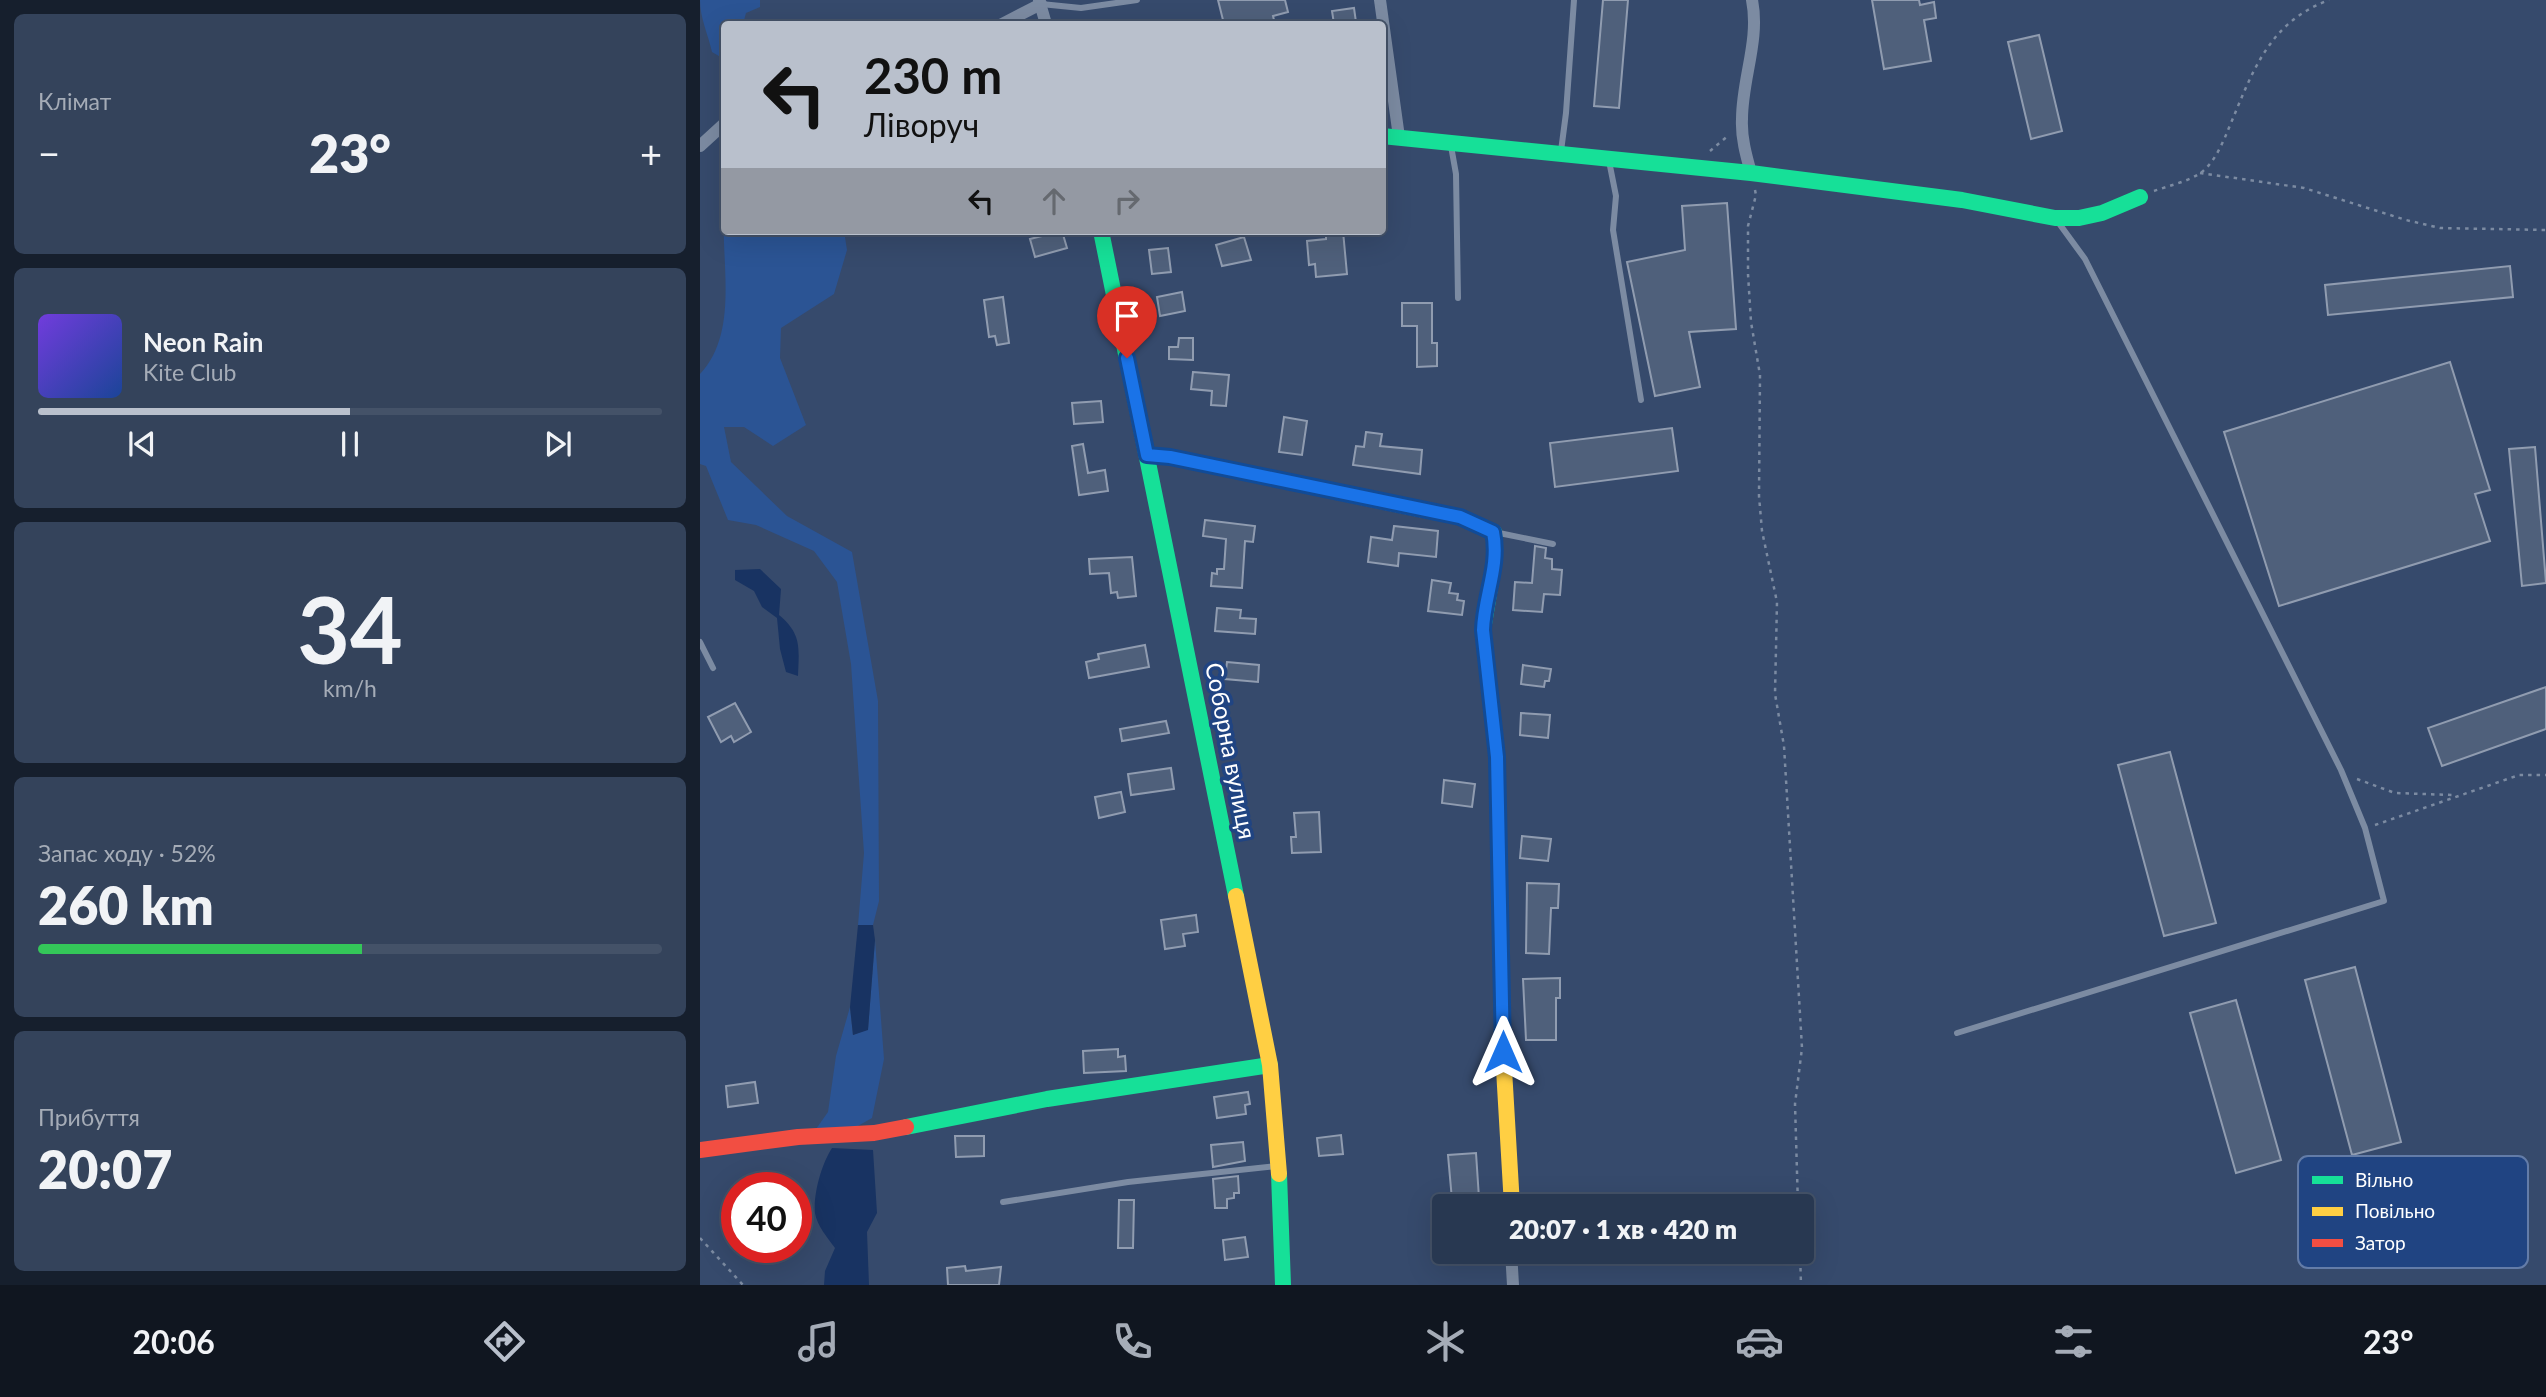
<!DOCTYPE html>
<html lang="uk">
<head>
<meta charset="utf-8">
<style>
	:root { --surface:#283851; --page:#34435b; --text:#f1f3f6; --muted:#a5acb7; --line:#445268; --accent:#b9c0cc }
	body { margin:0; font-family:Lato,sans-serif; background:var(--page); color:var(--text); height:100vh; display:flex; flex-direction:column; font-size:26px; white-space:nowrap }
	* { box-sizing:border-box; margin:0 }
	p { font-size:23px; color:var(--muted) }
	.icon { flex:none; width:38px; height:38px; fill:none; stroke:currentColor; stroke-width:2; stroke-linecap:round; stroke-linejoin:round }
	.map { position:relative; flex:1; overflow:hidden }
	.sheet { display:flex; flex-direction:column; gap:14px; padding:14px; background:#161f2d; width:700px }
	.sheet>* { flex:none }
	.banner { position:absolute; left:21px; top:21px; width:665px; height:214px; border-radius:7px; box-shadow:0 7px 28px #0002,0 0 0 2px var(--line); background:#b9c0cc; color:#111; overflow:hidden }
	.speed { position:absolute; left:21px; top:1172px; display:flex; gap:14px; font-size:35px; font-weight:700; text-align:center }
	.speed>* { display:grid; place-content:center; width:91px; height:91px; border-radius:50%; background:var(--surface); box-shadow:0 7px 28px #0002,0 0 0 2px var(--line); line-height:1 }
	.speed .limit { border:10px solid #d22; background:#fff; color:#111 }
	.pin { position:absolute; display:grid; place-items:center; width:60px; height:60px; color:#fff; margin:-72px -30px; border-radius:50% 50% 50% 0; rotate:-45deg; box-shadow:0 0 7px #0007 }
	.pin .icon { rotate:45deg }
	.me { position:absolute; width:77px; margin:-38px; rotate:0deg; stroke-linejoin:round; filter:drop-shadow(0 0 5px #0008) }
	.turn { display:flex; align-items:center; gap:24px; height:147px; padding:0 28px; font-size:32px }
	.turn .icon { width:91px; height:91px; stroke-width:2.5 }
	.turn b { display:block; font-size:49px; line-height:60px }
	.lanes { display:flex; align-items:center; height:66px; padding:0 28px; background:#0003; justify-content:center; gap:35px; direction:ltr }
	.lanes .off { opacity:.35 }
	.big { font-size:52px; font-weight:800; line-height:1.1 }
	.sheet .tile { flex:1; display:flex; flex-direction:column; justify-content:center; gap:10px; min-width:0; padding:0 24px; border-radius:10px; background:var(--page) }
	.sheet .dial { align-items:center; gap:0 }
	.dial b { font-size:91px; line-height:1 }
	.song { display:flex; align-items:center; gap:21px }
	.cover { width:84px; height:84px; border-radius:10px; background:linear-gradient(135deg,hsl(260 70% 55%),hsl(220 70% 35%)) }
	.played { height:7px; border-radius:4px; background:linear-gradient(90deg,var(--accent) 50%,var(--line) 50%) }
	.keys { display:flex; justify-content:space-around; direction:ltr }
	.heat { display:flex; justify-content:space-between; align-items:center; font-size:38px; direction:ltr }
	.charge { height:10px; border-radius:5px; background:linear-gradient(90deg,#34c759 52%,var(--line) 0) }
	.trip { position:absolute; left:732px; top:1194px; width:382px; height:70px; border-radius:7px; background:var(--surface); box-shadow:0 7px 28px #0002,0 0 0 2px var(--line); font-weight:800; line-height:70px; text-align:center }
	.tabs { display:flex; height:112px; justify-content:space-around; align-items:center; background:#101620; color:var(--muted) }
	.tabs .icon { width:49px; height:49px }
	.tabs .active { color:var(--accent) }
	.tabs b { font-size:32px; color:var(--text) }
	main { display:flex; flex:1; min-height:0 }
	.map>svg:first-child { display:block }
	.green { fill:#2b5494 }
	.water { fill:#183362 }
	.building { fill:#4f607b; stroke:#909cb0; stroke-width:2 }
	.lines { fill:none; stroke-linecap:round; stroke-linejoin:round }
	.path { stroke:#7c8ba2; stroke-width:2.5; stroke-dasharray:3.5 5; stroke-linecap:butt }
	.lane { stroke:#7c8ba2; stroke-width:6 }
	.street { stroke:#7c8ba2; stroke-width:12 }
	.fast { stroke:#16e098; stroke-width:16 }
	.slow { stroke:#ffcf43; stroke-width:16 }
	.jam { stroke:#f24e42; stroke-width:16 }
	.route-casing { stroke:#114b97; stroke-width:18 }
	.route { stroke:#1a73e8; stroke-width:12 }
	.labels { text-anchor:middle; stroke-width:7; stroke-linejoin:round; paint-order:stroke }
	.street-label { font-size:24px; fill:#fff; stroke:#204482 }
	.key { fill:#204482; stroke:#637ca8; stroke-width:2 }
	.key-label { font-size:19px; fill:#fff }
</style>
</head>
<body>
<main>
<section class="sheet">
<div class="tile"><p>Клімат</p>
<div class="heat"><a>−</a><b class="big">23°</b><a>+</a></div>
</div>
<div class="tile">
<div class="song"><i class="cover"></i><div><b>Neon Rain</b><p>Kite Club</p></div></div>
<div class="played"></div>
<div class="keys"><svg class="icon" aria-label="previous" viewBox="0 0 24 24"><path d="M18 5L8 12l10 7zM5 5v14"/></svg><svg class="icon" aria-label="pause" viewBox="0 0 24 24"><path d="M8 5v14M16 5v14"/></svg><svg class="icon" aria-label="next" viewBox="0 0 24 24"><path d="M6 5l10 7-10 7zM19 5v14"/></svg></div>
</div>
<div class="tile dial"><b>34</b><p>km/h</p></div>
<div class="tile"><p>Запас ходу · 52%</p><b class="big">260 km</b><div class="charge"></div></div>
<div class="tile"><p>Прибуття</p><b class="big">20:07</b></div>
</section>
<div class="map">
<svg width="1846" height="1285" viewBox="0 0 1846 1285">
	<rect width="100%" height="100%" fill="#364a6c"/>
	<g class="green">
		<path d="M0,0h60v7l-14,6 -3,11h-19v35l-12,-7c-4,-18 -12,-34 -12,-52z"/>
		<path d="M24,212v19h120l3,19 -13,44 -53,34 -1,30 26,67 -33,21 -29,-19h-20l7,35 56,54 65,36 26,149 1,200 -6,24h-15l6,-72 -13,-189 -14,-82 -23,-31 -58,-26 -28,-5 -22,-54 -6,-2v-90c39,-41 21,-110 24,-162z"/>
		<polygon points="175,940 184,1059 172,1118 156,1127 116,1129 128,1112 136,1056 150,1007 153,1035 168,1029"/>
	</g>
	<g class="water">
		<path d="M60,569l21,20 -2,26c23,19 20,33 19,61l-12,-4 -6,-23 -3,-31 -15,-11 -8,-16 -19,-11v-10z"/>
		<polygon points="158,925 173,925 175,940 168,1030 153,1035 150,1007"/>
		<path d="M132,1148l41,2 4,63 -10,19 2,53h-45l1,-14 10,-23c-7,-10 -18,-22 -20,-35 -2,-19 7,-50 17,-65z"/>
	</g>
	<g class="building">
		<polygon points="518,0 585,0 588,12 573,16 575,24 524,24"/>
		<polygon points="903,0 928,0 919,108 894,106"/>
		<polygon points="1172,0 1219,0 1220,5 1234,2 1236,18 1224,20 1231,61 1184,69"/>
		<polygon points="654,8 656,22 634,24 632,11"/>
		<polygon points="1339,35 1362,131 1331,139 1308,42"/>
		<polygon points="1027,203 1036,329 989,332 1000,387 955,396 927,262 985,250 982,206"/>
		<polygon points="362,231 367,248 335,257 330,239"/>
		<polygon points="626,231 643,231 647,274 616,277 615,264 609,265 607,241 626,239"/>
		<polygon points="544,237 551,260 522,266 516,245"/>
		<polygon points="468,248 471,272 452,274 449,250"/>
		<polygon points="1810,266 1813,297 1628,315 1625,285"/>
		<polygon points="482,292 485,311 460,316 457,297"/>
		<polygon points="303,297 309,343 297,345 295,336 289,337 284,300"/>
		<polygon points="702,303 732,303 732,343 737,343 737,366 717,367 717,326 702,326"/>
		<polygon points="479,338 493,338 493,360 469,359 469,347 478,347"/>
		<polygon points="1750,362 1790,490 1775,494 1790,541 1579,606 1524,432"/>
		<polygon points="493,372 529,375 526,406 511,405 512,391 491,389"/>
		<polygon points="401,401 403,422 374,424 372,403"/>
		<polygon points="584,417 607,421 602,455 579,452"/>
		<polygon points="972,428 978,471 855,487 850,443"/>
		<polygon points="666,432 682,434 680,446 722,450 720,474 653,465 656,446 664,447"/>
		<polygon points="383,444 388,473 405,470 408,491 379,495 372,446"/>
		<polygon points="1835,447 1846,583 1822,586 1809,449"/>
		<polygon points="505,520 555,526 553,542 545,541 542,588 511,586 512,573 517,574 517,569 524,569 526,539 503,536"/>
		<polygon points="694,526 738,531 736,557 699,553 698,566 668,562 671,537 692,540"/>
		<polygon points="835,546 846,548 845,558 852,559 852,569 862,570 860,595 844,594 842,612 813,610 815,582 832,583"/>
		<polygon points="432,557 436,596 418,598 417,592 411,593 409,573 390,574 389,559"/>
		<polygon points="732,580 751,583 749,593 758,594 757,600 764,601 762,615 728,611"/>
		<polygon points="517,608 541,610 540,618 556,619 555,634 515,631"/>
		<polygon points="445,645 449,667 389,678 386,662 399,659 398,654"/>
		<polygon points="527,662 559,665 558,682 525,679"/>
		<polygon points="823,665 851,669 849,681 845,681 844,687 821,684"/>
		<polygon points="1846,687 1846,729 1742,766 1728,728"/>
		<polygon points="35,703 51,732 34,742 31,736 21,742 8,717"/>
		<polygon points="821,713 850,715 848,738 820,735"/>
		<polygon points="466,721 469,733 422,741 420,729"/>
		<polygon points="1470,752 1516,923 1464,936 1418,765"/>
		<polygon points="471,768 474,789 431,795 428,774"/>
		<polygon points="744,780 775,784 772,807 742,803"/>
		<polygon points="421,792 425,812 399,818 395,797"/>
		<polygon points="619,812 621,852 592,853 591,837 596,837 594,813"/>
		<polygon points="822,836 851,839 848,861 820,858"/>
		<polygon points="827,883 859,884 858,908 851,908 849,954 826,953"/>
		<polygon points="496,915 498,932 483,934 485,946 465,949 461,920"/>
		<polygon points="1655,967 1701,1142 1652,1155 1605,980"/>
		<polygon points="860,978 860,998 856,998 856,1040 826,1040 823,979"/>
		<polygon points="1536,1000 1581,1160 1536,1173 1490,1013"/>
		<polygon points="418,1049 418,1057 425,1056 426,1071 384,1073 383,1051"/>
		<polygon points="55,1082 58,1103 28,1107 26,1086"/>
		<polygon points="548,1092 550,1104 545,1105 546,1114 517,1118 514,1097"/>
		<polygon points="641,1135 643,1154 619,1156 617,1138"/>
		<polygon points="255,1136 284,1136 284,1156 256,1157"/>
		<polygon points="543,1142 545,1161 513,1167 511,1145"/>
		<polygon points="776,1153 779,1198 752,1200 748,1155"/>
		<polygon points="538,1176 539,1193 534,1193 534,1198 527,1199 527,1208 515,1208 513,1179"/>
		<polygon points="419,1200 434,1200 433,1248 418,1248"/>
		<polygon points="545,1237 548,1257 525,1260 523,1240"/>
		<polygon points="265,1266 266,1271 301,1267 299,1285 248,1285 247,1268"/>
	</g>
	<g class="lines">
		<g class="path">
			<polyline points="1010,151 1029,135"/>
			<polyline points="1500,173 1604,188 1706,220 1740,228 1846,230"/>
			<polyline points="1055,190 1056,195 1048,226 1048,274 1051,322 1060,375 1059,496 1062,531 1077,602 1075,694 1084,746 1102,1048 1095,1104 1098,1206"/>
			<path d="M1454,191c14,-5 32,-9 45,-17 14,-9 23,-29 29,-44 24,-56 39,-107 101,-130"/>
			<polyline points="1657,779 1695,793 1752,795"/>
			<polyline points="1675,825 1819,775 1846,775"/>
			<polyline points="0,1238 43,1285"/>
			<polyline points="1100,1251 1101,1285"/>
		</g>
		<g class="lane">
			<polyline points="341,4 381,8 437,0"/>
			<polyline points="751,146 756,174 758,298"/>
			<polyline points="861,151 866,113 874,0"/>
			<polyline points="909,161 916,196 913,230 941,400"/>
			<polyline points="799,533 853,544"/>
			<polyline points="0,642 13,668"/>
			<polyline points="1257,1033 1684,901 1665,828 1641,770 1385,259 1358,222"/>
			<polyline points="303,1202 428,1182 577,1166"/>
		</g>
		<g class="street">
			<polyline points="339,0 346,24"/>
			<polyline points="680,0 699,137"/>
			<polyline points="302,24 341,4"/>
			<polyline points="0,146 24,124"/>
			<path d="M1051,173c-5,-18 -10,-36 -9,-54 0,-40 18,-79 10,-119"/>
			<polyline points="811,1251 813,1285"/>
		</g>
		<g class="fast">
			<polyline points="682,136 1051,173 1262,200 1355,218 1379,218 1402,213 1440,197"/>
			<polyline points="401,231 536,896"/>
			<polyline points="724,510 760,517 794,532 795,557 783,630 797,756 801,944"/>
			<polyline points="206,1127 347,1099 570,1065"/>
			<polyline points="579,1174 583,1285"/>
		</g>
		<g class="slow">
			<polyline points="447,455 470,457 724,510"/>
			<polyline points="536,896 570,1065 579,1174"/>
			<polyline points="801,944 803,1052 812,1206"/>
		</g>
		<polyline class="jam" points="0,1150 98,1137 174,1133 206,1127"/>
	</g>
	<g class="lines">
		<defs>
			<path id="route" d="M427,358l20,97 23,2 290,60 33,15c7,34 -9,64 -10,98l14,127 6,295"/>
		</defs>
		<use href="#route" class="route-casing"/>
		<use href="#route" class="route"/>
	</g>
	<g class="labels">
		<g class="street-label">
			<text transform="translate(530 751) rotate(79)" y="8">Соборна вулиця</text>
		</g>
	</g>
	<rect x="1598" y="1156" width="230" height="112" rx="10" class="key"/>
	<rect x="1612" y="1176" width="31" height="8" fill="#16e098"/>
	<rect x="1612" y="1207" width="31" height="9" fill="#ffcf43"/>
	<rect x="1612" y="1239" width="31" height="8" fill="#f24e42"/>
	<g class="key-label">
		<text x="1655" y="1187">Вільно</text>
		<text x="1655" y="1218">Повільно</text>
		<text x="1655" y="1250">Затор</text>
	</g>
</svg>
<div class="speed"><div class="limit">40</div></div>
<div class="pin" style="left:427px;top:358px;background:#d93025"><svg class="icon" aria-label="arrive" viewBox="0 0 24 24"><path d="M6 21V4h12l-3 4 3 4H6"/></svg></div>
<svg class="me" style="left:803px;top:1052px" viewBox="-20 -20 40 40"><path d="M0-17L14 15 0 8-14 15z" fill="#1a73e8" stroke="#fff" stroke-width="4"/></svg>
<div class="trip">20:07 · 1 хв · 420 m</div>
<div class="banner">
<div class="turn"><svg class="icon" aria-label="left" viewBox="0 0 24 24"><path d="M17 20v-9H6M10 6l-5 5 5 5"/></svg><div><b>230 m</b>Ліворуч</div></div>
<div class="lanes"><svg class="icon" aria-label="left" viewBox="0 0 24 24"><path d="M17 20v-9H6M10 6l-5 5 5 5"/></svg><svg class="icon off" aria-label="ahead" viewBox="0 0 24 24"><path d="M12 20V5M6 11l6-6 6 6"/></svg><svg class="icon off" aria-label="right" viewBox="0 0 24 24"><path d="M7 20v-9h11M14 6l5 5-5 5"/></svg></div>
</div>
</div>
</main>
<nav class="tabs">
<b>20:06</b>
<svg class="icon active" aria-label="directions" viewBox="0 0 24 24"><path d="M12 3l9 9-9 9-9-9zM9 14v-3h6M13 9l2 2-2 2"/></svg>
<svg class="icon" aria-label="music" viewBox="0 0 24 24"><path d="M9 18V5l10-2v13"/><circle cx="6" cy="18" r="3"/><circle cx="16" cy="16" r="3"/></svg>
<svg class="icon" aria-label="phone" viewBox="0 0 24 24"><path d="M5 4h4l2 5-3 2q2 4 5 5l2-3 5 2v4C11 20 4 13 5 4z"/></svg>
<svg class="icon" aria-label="climate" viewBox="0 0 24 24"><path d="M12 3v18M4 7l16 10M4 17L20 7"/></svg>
<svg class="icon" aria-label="car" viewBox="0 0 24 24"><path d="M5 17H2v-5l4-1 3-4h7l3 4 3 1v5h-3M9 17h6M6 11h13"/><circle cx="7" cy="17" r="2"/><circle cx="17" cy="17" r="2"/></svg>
<svg class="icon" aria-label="filters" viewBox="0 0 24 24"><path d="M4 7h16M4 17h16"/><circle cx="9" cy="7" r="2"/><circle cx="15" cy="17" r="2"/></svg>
<b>23°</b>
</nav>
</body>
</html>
